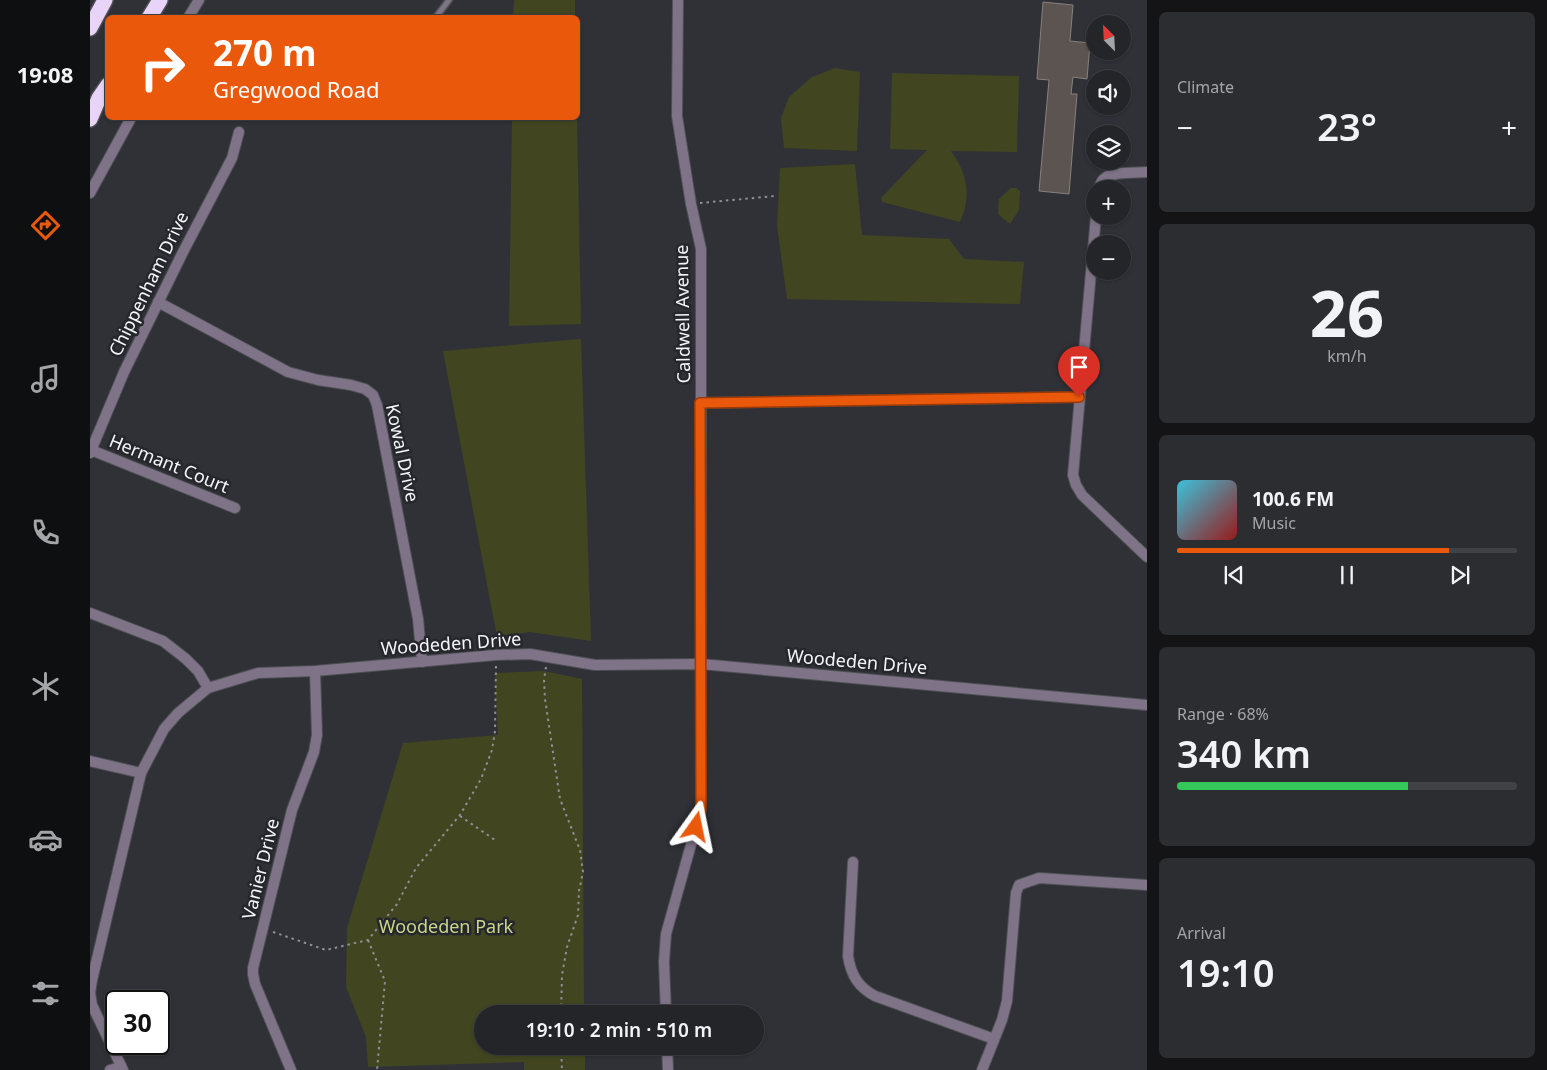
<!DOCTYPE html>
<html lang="en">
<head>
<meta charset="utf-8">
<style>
	:root { --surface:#242529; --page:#2c2d31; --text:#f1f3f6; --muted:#a3a5a8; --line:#414246; --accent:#ea580c }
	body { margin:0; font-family:"Noto Sans",sans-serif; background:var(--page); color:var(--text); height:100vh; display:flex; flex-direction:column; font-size:19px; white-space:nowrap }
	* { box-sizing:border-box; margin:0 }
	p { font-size:16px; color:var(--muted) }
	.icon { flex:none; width:28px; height:28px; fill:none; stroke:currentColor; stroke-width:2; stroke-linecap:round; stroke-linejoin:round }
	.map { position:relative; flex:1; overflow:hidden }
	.drawer { display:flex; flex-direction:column; gap:12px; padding:12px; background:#141417; width:400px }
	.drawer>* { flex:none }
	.hud { position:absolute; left:15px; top:15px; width:475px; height:105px; border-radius:8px; box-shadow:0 1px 4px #0004,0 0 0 1px var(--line); background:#ea580c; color:#fff; overflow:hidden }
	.needle { width:32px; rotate:336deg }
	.tools { position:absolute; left:996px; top:15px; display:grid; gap:10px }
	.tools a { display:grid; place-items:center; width:45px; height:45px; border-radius:50%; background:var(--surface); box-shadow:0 1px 4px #0004,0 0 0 1px var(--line); font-size:25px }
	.speed { position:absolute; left:15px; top:990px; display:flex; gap:10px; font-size:25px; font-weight:700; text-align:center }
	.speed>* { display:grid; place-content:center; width:65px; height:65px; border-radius:50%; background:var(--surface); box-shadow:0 1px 4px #0004,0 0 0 1px var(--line); line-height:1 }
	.speed .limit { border:2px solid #111; border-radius:8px; background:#fff; color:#111 }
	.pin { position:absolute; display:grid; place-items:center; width:42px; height:42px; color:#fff; margin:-51px -21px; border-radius:50% 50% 50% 0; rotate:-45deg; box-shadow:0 0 5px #0007 }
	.pin .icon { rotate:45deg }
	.me { position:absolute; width:55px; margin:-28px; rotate:12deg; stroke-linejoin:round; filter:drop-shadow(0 0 4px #0008) }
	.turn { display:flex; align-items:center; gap:18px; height:105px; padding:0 25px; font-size:22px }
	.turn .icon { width:65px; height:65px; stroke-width:2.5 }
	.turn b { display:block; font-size:35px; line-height:42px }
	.big { font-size:38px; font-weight:600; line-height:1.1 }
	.drawer .card { flex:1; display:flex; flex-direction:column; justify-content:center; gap:8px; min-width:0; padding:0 18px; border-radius:8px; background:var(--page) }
	.drawer .dial { align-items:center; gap:0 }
	.dial b { font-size:65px; line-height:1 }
	.song { display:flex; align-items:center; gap:15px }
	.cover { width:60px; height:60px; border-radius:8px; background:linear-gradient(135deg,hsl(190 70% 55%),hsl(0 70% 35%)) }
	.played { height:5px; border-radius:2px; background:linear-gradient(90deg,var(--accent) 80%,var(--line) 80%) }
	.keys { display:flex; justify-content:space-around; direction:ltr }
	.heat { display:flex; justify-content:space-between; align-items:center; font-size:28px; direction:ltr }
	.charge { height:8px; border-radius:4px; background:linear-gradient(90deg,#34c759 68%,var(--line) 0) }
	.trip { position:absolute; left:384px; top:1005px; width:290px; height:50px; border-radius:25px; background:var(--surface); box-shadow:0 1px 4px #0004,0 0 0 1px var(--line); font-weight:600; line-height:50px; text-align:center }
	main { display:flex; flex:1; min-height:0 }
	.tab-bar { display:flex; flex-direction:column; width:90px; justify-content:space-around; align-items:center; background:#0e0f10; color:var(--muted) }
	.tab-bar .icon { width:35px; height:35px }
	.tab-bar .current { color:var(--accent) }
	.tab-bar b { font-size:22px; color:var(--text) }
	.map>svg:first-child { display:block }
	.green { fill:#414621 }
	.building { fill:#5c5450; stroke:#88807b }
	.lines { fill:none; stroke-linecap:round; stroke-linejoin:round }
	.service-casing { stroke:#4f5056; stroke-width:8 }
	.minor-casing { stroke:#4f5056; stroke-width:12 }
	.tertiary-casing { stroke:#4f5056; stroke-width:12 }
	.motorway-casing { stroke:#4f5056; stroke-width:18 }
	.path { stroke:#8e8e94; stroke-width:2; stroke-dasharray:2.5 4; stroke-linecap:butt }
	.service { stroke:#7f7487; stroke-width:5 }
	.minor { stroke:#7f7487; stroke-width:10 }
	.tertiary { stroke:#7f7487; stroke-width:10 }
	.motorway { stroke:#e8d4f9; stroke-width:15 }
	.route-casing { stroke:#983908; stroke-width:12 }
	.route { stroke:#ea580c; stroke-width:9 }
	.labels { text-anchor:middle; stroke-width:5; stroke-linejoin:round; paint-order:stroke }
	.street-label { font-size:18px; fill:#f4f4f9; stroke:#26272d }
	.park-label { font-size:18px; fill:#c9d58a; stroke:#26272d }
</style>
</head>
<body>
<main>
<nav class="tab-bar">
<b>19:08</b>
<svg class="icon current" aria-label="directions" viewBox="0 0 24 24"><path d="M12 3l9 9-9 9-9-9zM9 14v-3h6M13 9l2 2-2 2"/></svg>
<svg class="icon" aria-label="music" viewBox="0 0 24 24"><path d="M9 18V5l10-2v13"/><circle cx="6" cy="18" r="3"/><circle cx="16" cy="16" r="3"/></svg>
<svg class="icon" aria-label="phone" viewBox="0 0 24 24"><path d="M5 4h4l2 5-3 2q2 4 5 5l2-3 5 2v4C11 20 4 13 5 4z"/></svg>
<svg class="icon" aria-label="climate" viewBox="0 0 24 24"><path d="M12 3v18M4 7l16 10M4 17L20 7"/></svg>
<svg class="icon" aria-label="car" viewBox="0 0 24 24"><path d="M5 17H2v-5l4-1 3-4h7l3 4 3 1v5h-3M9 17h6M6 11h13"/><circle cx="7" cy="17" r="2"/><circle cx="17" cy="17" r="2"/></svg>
<svg class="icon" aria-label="filters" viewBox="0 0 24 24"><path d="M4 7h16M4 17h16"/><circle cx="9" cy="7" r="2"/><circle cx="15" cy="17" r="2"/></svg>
</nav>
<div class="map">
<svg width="1057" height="1070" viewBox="0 0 1057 1070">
	<rect width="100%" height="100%" fill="#303137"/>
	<g class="green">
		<polygon points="424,0 485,0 485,17 423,17"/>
		<polygon points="745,68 770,72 767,151 694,148 691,118 699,97 722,77"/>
		<path d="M802,73l127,3 -2,76 -66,-1c16,22 21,45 9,71l-78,-20 -1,-4 46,-48 -37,-1z"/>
		<polygon points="422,118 487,118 491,324 419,326"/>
		<polygon points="765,164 772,235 859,239 874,259 934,262 930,304 697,299 687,226 690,168"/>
		<polygon points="921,188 926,188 930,191 929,210 920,224 908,214 909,199"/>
		<polygon points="491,339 501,641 440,632 407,637 353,351"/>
		<polygon points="454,671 492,679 494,1014 392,1014 392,1046 495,1046 495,1070 434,1070 434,1062 278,1067 276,1037 256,987 257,928 313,743 408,735 405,673"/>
	</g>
	<polygon class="building" points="953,2 983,5 980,41 1000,43 997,79 983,77 981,94 987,94 979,194 949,191 959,80 947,79"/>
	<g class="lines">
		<defs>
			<polyline id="service" points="346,17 359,0"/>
			<g id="minor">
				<path d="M1009,189c1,-4 2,-9 6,-11 8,-7 31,-5 42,-6"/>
				<polyline points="1006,216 983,475 986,485 992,495 1057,557"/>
				<polyline points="68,302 198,372 228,380 261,385 275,389 283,395 287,405 328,619 332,662"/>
				<polyline points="610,403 989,397"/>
				<polyline points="1,450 145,508"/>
				<polyline points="0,453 34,372 92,254 142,158 149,132"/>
				<polyline points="0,613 73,641 96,659 108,671 118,688"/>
				<polyline points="0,761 51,773"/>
				<path d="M763,862l-5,94c3,19 10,31 27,40l119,43"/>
				<polyline points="576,1014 574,962 576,934 611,809 611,249 601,204 587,116 588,0"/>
				<polyline points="577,1046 578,1070"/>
				<polyline points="20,1070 31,1067"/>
				<polyline points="33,1070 2,1005 0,993 2,980 51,773 74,729 88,713 118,688 168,673 225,671 406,655 440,654 505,665 611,664 1057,705"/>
				<polyline points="201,1070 165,984 163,974 163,968 202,810 224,752 227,735 225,671"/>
				<polyline points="892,1070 912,1020 917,1001 926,893 929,885 949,878 1057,885"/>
			</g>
			<g id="tertiary">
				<polyline points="98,18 109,0"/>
				<polyline points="0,193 41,118"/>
			</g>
			<g id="motorway">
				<polyline points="59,18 70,0"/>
				<polyline points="0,28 15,0"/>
				<polyline points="0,119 9,98 18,85"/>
			</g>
		</defs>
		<use href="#service" class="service-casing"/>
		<use href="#minor" class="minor-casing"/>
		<use href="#tertiary" class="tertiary-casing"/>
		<use href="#motorway" class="motorway-casing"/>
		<g class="path">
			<polyline points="610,203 685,196"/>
			<polyline points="456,667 454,680 455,699 470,799 490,850 493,872 489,891 488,915 477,947 472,975 471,1014"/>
			<polyline points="370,816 405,840"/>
			<polyline points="183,932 236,950 278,940 307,904 326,868 370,815 391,779 402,750 405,731 406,665"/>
			<polyline points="278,940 295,981 287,1070"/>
			<polyline points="471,1046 472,1070"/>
		</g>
		<use href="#service" class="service"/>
		<use href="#minor" class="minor"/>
		<use href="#tertiary" class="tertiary"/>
		<use href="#motorway" class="motorway"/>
	</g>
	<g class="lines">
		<defs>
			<polyline id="route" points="606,827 611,809 610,403 989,397"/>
		</defs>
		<use href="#route" class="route-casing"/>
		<use href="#route" class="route"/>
	</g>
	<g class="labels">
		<g class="street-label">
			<text transform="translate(59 284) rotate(-64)" y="6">Chippenham Drive</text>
			<text transform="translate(593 314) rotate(-91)" y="6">Caldwell Avenue</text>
			<text transform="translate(312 453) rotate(78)" y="6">Kowal Drive</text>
			<text transform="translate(79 464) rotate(22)" y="6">Hermant Court</text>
			<text transform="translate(361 644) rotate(-4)" y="6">Woodeden Drive</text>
			<text transform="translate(767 662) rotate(5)" y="6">Woodeden Drive</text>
			<text transform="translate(171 869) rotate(-76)" y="6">Vanier Drive</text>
		</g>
		<g class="park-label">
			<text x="356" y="933">Woodeden Park</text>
		</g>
	</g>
</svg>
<div class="tools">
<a><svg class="needle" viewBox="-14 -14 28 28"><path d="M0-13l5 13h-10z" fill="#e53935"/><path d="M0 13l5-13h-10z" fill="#a3a5a8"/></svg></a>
<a><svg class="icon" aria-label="sound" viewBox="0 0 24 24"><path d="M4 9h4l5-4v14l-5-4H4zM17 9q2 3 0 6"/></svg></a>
<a><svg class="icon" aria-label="layers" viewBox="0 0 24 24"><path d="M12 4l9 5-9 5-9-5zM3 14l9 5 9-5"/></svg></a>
<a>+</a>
<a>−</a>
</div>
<div class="speed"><div class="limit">30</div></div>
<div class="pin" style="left:989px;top:397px;background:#d93025"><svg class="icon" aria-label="arrive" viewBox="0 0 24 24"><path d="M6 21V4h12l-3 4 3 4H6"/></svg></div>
<svg class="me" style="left:606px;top:827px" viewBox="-20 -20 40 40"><path d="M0-17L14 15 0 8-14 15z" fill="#ea580c" stroke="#fff" stroke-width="4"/></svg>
<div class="trip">19:10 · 2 min · 510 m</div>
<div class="hud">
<div class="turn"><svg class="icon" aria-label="right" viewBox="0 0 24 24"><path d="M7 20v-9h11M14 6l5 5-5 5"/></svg><div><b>270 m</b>Gregwood Road</div></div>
</div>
</div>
<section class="drawer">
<div class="card"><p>Climate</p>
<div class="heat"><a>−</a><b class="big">23°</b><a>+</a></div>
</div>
<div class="card dial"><b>26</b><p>km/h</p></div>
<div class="card">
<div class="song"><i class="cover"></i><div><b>100.6 FM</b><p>Music</p></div></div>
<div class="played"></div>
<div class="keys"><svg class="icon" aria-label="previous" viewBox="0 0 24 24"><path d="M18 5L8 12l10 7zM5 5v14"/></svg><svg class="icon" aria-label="pause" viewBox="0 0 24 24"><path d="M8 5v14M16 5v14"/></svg><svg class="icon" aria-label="next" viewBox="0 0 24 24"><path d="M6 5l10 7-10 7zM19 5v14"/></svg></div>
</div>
<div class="card"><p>Range · 68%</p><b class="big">340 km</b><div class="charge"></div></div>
<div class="card"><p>Arrival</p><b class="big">19:10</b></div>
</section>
</main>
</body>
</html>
